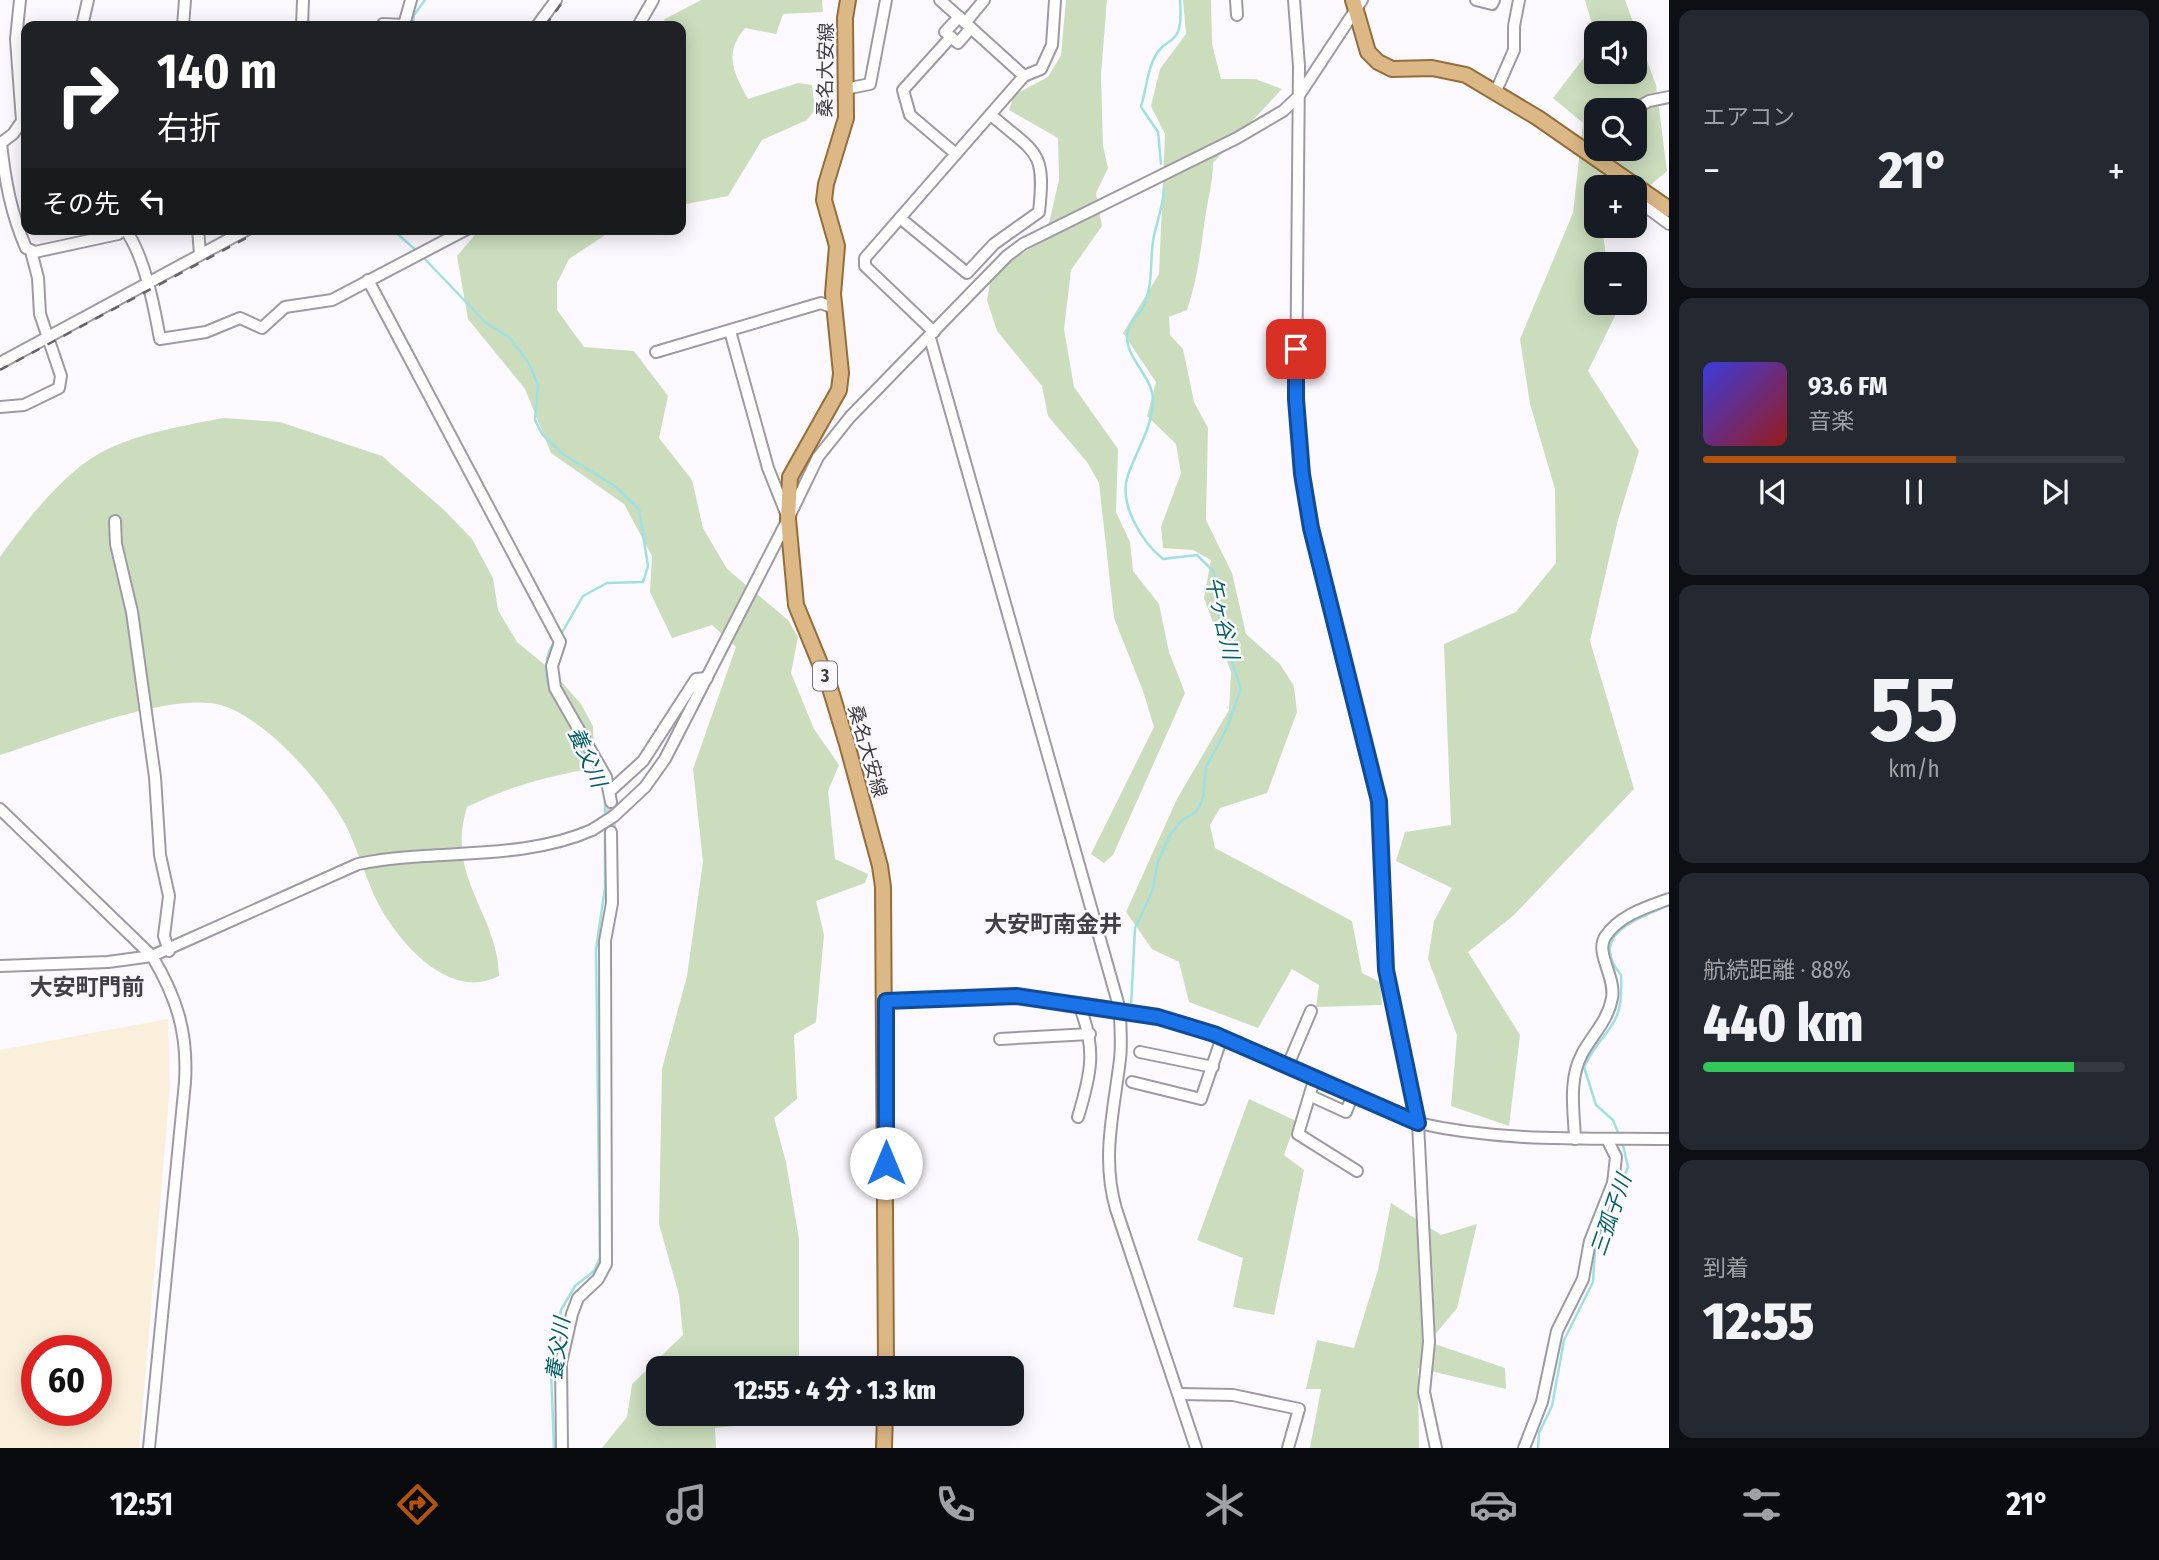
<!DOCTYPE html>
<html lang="ja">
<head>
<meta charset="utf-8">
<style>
	:root { --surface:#171b24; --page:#242831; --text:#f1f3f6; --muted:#9ea1a6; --line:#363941; --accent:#b45309 }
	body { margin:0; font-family:"Fira Sans Condensed","Noto Sans JP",sans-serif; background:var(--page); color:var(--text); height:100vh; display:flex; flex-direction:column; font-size:26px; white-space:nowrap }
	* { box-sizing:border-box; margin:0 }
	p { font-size:23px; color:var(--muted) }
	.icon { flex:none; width:38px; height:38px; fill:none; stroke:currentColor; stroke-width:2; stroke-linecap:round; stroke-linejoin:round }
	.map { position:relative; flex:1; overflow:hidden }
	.drawer { display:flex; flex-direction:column; gap:10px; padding:10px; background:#0d0f14; width:490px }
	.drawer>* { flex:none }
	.guide { position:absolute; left:21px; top:21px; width:665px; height:214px; border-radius:14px; box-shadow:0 4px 18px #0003; background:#202124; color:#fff; overflow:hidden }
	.buttons { position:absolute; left:1584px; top:21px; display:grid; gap:14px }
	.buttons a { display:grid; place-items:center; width:63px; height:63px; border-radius:14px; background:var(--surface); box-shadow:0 4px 18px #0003; font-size:35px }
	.speed { position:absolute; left:21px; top:1335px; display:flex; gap:14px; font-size:35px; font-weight:700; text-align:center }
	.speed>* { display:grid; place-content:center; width:91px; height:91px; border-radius:50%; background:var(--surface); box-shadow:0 4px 18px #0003; line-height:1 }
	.speed .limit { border:10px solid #d22; background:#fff; color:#111 }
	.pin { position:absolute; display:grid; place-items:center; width:60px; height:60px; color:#fff; margin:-30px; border-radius:14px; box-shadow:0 4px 10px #0006 }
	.me { position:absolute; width:77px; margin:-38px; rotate:0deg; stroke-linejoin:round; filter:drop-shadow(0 0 5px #0008) }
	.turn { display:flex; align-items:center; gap:24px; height:147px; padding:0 21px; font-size:32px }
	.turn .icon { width:91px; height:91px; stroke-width:2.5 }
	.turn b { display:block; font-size:49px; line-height:60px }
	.then { display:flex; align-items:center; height:66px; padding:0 21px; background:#0003; gap:14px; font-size:26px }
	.big { font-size:52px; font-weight:800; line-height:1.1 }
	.drawer .widget { flex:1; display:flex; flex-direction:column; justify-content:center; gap:10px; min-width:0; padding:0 24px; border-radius:14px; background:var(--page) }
	.drawer .dial { align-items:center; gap:0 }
	.dial b { font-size:91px; line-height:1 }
	.song { display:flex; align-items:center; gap:21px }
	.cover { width:84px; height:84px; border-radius:10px; background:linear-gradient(135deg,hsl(240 70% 55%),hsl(0 70% 35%)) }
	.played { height:7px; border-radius:4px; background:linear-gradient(90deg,var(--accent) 60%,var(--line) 60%) }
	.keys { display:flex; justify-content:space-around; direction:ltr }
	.heat { display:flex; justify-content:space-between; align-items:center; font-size:38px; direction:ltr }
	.charge { height:10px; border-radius:5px; background:linear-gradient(90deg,#34c759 88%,var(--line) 0) }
	.trip { position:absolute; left:646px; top:1356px; width:378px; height:70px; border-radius:14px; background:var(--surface); box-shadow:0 4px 18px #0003; font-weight:800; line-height:70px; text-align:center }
	.tab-bar { display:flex; height:112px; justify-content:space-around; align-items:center; background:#090b0e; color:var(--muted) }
	.tab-bar .icon { width:49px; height:49px }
	.tab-bar .current { color:var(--accent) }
	.tab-bar b { font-size:32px; color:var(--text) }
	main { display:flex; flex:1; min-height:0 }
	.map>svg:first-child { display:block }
	.industrial { fill:#faefda; fill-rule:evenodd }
	.green { fill:#cbddbd; fill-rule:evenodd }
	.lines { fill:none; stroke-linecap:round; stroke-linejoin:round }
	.stream { stroke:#9fe0e3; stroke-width:2.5 }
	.minor-tunnel { stroke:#d5d3d8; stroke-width:10; stroke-dasharray:10 5; stroke-linecap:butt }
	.minor-casing { stroke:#9e9aa3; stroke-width:14 }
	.major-casing { stroke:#956d38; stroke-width:18 }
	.minor { stroke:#fff; stroke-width:10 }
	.major { stroke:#dcb886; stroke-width:14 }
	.rail { stroke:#646366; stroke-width:2.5; stroke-dasharray:9 9; stroke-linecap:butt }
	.minor-bridge-casing { stroke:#9e9aa3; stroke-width:14; stroke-linecap:butt }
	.minor-bridge { stroke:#fff; stroke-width:10 }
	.route-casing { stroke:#114b97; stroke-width:18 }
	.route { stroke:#1a73e8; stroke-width:12 }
	.labels { text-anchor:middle; stroke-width:5; stroke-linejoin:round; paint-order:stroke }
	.shield { fill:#fbf9fe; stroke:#767578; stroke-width:2 }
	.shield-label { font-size:18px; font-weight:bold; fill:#3d3c3f }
	.street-label { font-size:19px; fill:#3d3c3f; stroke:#fbf9fe }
	.water-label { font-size:21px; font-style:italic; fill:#006165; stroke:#fbf9fe }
	.quarter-label { font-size:23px; font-weight:bold; fill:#423f46; stroke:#fbf9fe }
</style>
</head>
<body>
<main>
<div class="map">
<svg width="1669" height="1448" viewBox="0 0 1669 1448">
	<rect width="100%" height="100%" fill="#fbf9fe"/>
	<path class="industrial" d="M168,1019l2,69 -31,360h-139v-398zM37,1351h59v59h-59z"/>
	<g class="green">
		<path d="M701,0h121l1,12 -40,2 -7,20 -31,-6c-22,26 -11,45 3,71l50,-16 14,2 3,25 -8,10 -45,20 -34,56 -47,9v-179h-21l5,-7z"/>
		<polygon points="1066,0 1107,0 1101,74 1103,146 1108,168 1096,193 1102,226 1071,270 1064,329 1074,387 1118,449 1116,512 1130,542 1133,571 1159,604 1169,652 1185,693 1113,855 1104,863 1091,854 1154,727 1143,691 1114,618 1099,483 1087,462 1048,416 1042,386 997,331 987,300 992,271 1045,240 1059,180 1058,138 1009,110 1014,95 1048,77 1061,55"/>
		<path d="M1183,0h28l1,44 9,35h34l27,10 -69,74c0,18 -4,32 -7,49 -5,34 -8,66 -19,98l-18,7 1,18 13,14 11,53 14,26 -2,92 26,53 14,61 34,30 14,22 3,26 -30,81 -47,15 -10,17 5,23 137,73 10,52 18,9 2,23 -66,2 3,-22 -27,-16 -34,59 -69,-26 -10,-40 -27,-13 -26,-37 51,-113 52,-89 2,-38 -27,-74 7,-38 -18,-10 -30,-2 -2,-21 20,-54 -5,-29 -29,-28 9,-34 -33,-49 36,-59 6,-140 -14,-28 9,-37 26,-35z"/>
		<path d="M1585,0h40l31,85 11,86 -32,27 -1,-11h-38v39h6l5,38h-11v39h17l2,13 -27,55 51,80 -21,69 -28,121 44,148 -120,126 -46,37 52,83 -11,91 -58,-20 6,-71 -29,-76 6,-38 18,-33 -56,-27 9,-29 46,-7 -7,-181 72,-32 40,-49 -1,-74 -25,-85 -10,-65 53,-126 10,-90 -30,-25 43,-56v30h38v-39h-38v4zM1596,110h38v39h-38z"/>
		<polygon points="480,229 614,229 569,259 557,283 557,310 584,347 634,351 668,396 659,438 692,480 703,528 727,569 788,620 798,637 791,673 814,729 839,765 828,791 835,859 868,874 865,883 816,901 824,935 816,1022 794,1035 797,1099 774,1118 786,1162 799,1239 799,1368 658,1368 658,1414 799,1414 799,1419 715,1428 716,1448 602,1448 627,1417 632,1384 683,1335 679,1295 659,1224 662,1069 687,976 703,862 693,769 736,647 712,625 672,638 650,592 652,556 624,504 551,453 525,389 468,319 457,256"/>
		<path d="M223,418l57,4 102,34 62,54 28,29 21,39 5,32 19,32 34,28 30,34 12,22 1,26 -11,18c-41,8 -78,18 -116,37 -22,71 31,106 32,169 -44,23 -88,-21 -111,-56 -20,-29 -27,-65 -43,-96 -21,-40 -88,-117 -135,-121 -54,-6 -157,35 -210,52v-198c22,-31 55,-73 86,-95 37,-27 93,-35 137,-44z"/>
		<polygon points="1249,1099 1296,1121 1284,1155 1304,1170 1274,1315 1233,1307 1243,1258 1197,1240"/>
		<polygon points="1391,1203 1441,1235 1477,1224 1457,1308 1429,1342 1505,1368 1506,1389 1418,1368 1419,1448 1310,1448 1321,1389 1306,1389 1317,1340 1354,1348 1378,1270"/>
	</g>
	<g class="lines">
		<g class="stream">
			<polyline points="412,26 414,15 425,0"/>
			<path d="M1161,164l-3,-32 -17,-25c4,-14 6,-31 11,-44 13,-33 32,-9 28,-63"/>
			<polyline points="392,229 418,252"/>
			<polyline points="422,256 486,323 510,338 528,362 538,385 535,420 542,434 564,455 615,486 639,509 648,566 643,582 607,583 583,596 560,636"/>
			<path d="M551,690c-8,-14 -6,-36 4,-49"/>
			<polyline points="605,799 605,817"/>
			<path d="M1131,1007l4,-79 17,-36 6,-31 12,-26 11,-14 16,-10 6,-13 3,-31 20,-37 15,-41 -20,-60 -7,-57 -17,-17 -34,4c-21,-17 -45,-55 -35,-84 8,-23 22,-44 25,-70 3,-26 -26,-44 -26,-68 0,-14 12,-21 17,-32 9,-20 6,-43 9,-64 3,-18 10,-33 11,-52"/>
			<path d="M1619,1135l-6,-15 -17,-15 -12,-38c20,-42 40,-35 37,-92 -34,-41 17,-56 48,-70"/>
			<polyline points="554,1448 551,1369 561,1310 575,1286 594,1271 600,1258 596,949 605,888 605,827"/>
			<polyline points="1538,1448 1539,1433 1552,1406 1564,1340 1593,1282 1595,1249 1628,1167 1622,1141"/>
		</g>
		<polyline class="minor-tunnel" points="611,802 611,832"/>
		<defs>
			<g id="minor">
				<path d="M20,0l-4,39 6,82 -9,13 -12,9c4,38 10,70 25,105l9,4 83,-18 7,-5c20,28 29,77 35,110l46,-7 34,-14 22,10 23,-21 47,-7 135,-71"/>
				<polyline points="940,0 959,17"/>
				<polyline points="1236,0 1237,15"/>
				<polyline points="1294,0 1299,66 1296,399 1302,474 1311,528 1379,801 1386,969 1418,1123 1429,1342 1424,1392 1436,1448"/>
				<polyline points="1476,0 1492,4 1494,0"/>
				<polygon points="959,17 971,28 958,43 945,32"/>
				<polyline points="965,23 984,0"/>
				<polyline points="82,26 88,0"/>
				<polyline points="183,26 185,0"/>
				<polyline points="302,26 303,0"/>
				<polyline points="383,26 383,24 404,25 411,0"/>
				<polyline points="537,26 556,0"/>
				<polyline points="638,26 653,0"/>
				<polyline points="971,28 1024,76"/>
				<polyline points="951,37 903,90 910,115 956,154"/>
				<polyline points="845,89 870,84 886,0"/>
				<polyline points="1496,91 1514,50 1514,26 1519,0"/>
				<polyline points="1633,110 1649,101 1669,97"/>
				<polyline points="1612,149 1605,163 1623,187"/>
				<polyline points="1634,198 1669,224"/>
				<path d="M900,218l67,55 27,-29 45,-32c7,-63 -3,-58 -48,-97"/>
				<polyline points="198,229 200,254"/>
				<polyline points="368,280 560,642 552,666 555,688 606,777 611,802"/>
				<polyline points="730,331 768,468 786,513"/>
				<polyline points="934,332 865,266 865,258 1024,76 1041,69 1052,45 1055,0"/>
				<path d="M930,338l190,672c0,16 2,33 0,49 -6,51 -19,99 -4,150l80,239"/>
				<polyline points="656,352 821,303 834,308"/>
				<polyline points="0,363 248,229"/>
				<polyline points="0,407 24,405 59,388 61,376 40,314 38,278 31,251"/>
				<polyline points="115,521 116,544 132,612 155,777 160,855 169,896 164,936 169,951"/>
				<polyline points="610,791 643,761 696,679 707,678"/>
				<path d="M0,809l152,147c25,42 36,77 33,126l-36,366"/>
				<polyline points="614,816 645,787 665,759 788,519 818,457 850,417 1007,256 1023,244 1237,138 1283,111 1298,97 1362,0"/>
				<path d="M0,966l108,-4 44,-6 206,-92c77,-16 161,-2 234,-34"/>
				<path d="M886,1001c108,-9 224,-4 328,33l204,89c83,19 166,15 251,16"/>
				<polyline points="1000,1039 1090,1034"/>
				<polyline points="1140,1052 1213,1067"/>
				<polyline points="1288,1065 1311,1011"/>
				<polyline points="1315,1077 1298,1134 1357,1171"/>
				<polyline points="1132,1082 1201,1099 1222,1037"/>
				<polyline points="1311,1096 1346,1112 1353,1094"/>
				<path d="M1078,1117c13,-43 19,-68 1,-112"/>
				<path d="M1575,1139c-1,-27 -7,-59 7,-85 10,-19 26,-33 30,-56 4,-21 -17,-45 -7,-61 14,-22 42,-30 64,-38"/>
				<polyline points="1180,1394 1233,1395 1299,1409 1288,1448"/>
				<polyline points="562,1448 561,1363 572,1314 578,1298 598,1279 606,1264 605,941 612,903 611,832"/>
				<polyline points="1524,1448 1542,1402 1557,1331 1583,1279 1590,1241 1613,1183 1616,1157 1607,1139"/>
			</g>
			<g id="major">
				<polyline points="848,0 845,18 846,118 826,184 824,200 837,246 833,294 841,373 839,390 790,477 788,519 796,605 830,688 847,744 880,866 883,887 886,1368"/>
				<polyline points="1353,0 1368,52 1378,62 1392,69 1432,68 1466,75 1538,118 1669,209"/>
				<polyline points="884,1448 885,1414"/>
			</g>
		</defs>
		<use href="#minor" class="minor-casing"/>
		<use href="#major" class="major-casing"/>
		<use href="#minor" class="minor"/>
		<use href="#major" class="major"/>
		<g class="rail">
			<polyline points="545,26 564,0"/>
			<polyline points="0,370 263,229"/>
		</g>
		<defs>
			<polyline id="minor-bridge" points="592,830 614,816"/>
		</defs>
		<use href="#minor-bridge" class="minor-bridge-casing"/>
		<use href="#minor-bridge" class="minor-bridge"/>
	</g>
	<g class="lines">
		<defs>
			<polyline id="route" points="886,1163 886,1001 1016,996 1158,1017 1214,1034 1418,1123 1386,970 1379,801 1311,528 1302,474 1296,399 1296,349"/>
		</defs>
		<use href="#route" class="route-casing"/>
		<use href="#route" class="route"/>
	</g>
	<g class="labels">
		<rect class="shield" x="813" y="661.5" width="24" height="29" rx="5"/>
		<g class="shield-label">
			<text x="825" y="682">3</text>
		</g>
		<g class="street-label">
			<text transform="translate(825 70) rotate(-89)" y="7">桑名大安線</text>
			<text transform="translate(868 751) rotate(74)" y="7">桑名大安線</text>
		</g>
		<g class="water-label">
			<text transform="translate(1222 618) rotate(77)" y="7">午ヶ谷川</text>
			<text transform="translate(587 757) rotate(66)" y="7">養父川</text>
			<text transform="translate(1611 1215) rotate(-71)" y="7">三孤子川</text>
			<text transform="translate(558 1349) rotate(-82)" y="7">養父川</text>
		</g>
		<g class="quarter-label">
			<text x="1053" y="932">大安町南金井</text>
			<text x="87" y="995">大安町門前</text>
		</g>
	</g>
</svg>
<div class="buttons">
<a><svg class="icon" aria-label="sound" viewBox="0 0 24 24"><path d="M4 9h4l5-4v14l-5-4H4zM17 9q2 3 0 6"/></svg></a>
<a><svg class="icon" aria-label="search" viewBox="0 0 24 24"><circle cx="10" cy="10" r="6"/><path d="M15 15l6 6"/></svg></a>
<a>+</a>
<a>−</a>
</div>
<div class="speed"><div class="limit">60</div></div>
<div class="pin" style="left:1296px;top:349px;background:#d93025"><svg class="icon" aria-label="arrive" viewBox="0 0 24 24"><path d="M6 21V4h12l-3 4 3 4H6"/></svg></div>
<svg class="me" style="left:886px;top:1163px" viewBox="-20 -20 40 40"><circle r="19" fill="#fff"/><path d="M0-13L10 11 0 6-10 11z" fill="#1a73e8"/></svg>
<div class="trip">12:55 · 4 分 · 1.3 km</div>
<div class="guide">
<div class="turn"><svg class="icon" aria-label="right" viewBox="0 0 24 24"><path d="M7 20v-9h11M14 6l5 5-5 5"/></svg><div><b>140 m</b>右折</div></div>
<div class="then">その先<svg class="icon" aria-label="left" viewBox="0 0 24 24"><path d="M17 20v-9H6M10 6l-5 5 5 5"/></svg></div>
</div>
</div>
<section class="drawer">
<div class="widget"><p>エアコン</p>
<div class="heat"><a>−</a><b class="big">21°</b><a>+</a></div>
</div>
<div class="widget">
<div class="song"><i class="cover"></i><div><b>93.6 FM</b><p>音楽</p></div></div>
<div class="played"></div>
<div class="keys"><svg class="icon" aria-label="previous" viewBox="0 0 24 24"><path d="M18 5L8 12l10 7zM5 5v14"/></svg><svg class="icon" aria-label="pause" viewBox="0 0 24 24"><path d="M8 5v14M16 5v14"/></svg><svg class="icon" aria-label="next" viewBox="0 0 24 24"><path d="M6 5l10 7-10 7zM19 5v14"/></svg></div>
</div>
<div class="widget dial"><b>55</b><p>km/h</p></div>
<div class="widget"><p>航続距離 · 88%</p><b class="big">440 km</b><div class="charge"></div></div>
<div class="widget"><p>到着</p><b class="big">12:55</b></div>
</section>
</main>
<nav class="tab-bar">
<b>12:51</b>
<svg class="icon current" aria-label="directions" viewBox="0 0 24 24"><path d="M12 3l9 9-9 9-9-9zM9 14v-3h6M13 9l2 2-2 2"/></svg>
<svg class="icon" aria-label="music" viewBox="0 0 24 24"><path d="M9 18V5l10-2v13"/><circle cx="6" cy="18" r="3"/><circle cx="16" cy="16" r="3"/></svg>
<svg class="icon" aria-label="phone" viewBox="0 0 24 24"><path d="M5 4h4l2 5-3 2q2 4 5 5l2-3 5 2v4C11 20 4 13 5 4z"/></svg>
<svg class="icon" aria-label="climate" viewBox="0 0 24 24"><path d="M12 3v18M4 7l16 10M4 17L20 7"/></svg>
<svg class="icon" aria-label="car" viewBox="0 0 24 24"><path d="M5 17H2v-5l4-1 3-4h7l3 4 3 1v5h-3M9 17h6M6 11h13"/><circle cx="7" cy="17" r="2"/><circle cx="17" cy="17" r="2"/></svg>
<svg class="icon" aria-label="filters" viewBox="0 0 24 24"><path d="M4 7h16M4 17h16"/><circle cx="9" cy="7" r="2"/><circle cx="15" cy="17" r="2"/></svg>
<b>21°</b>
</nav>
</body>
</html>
